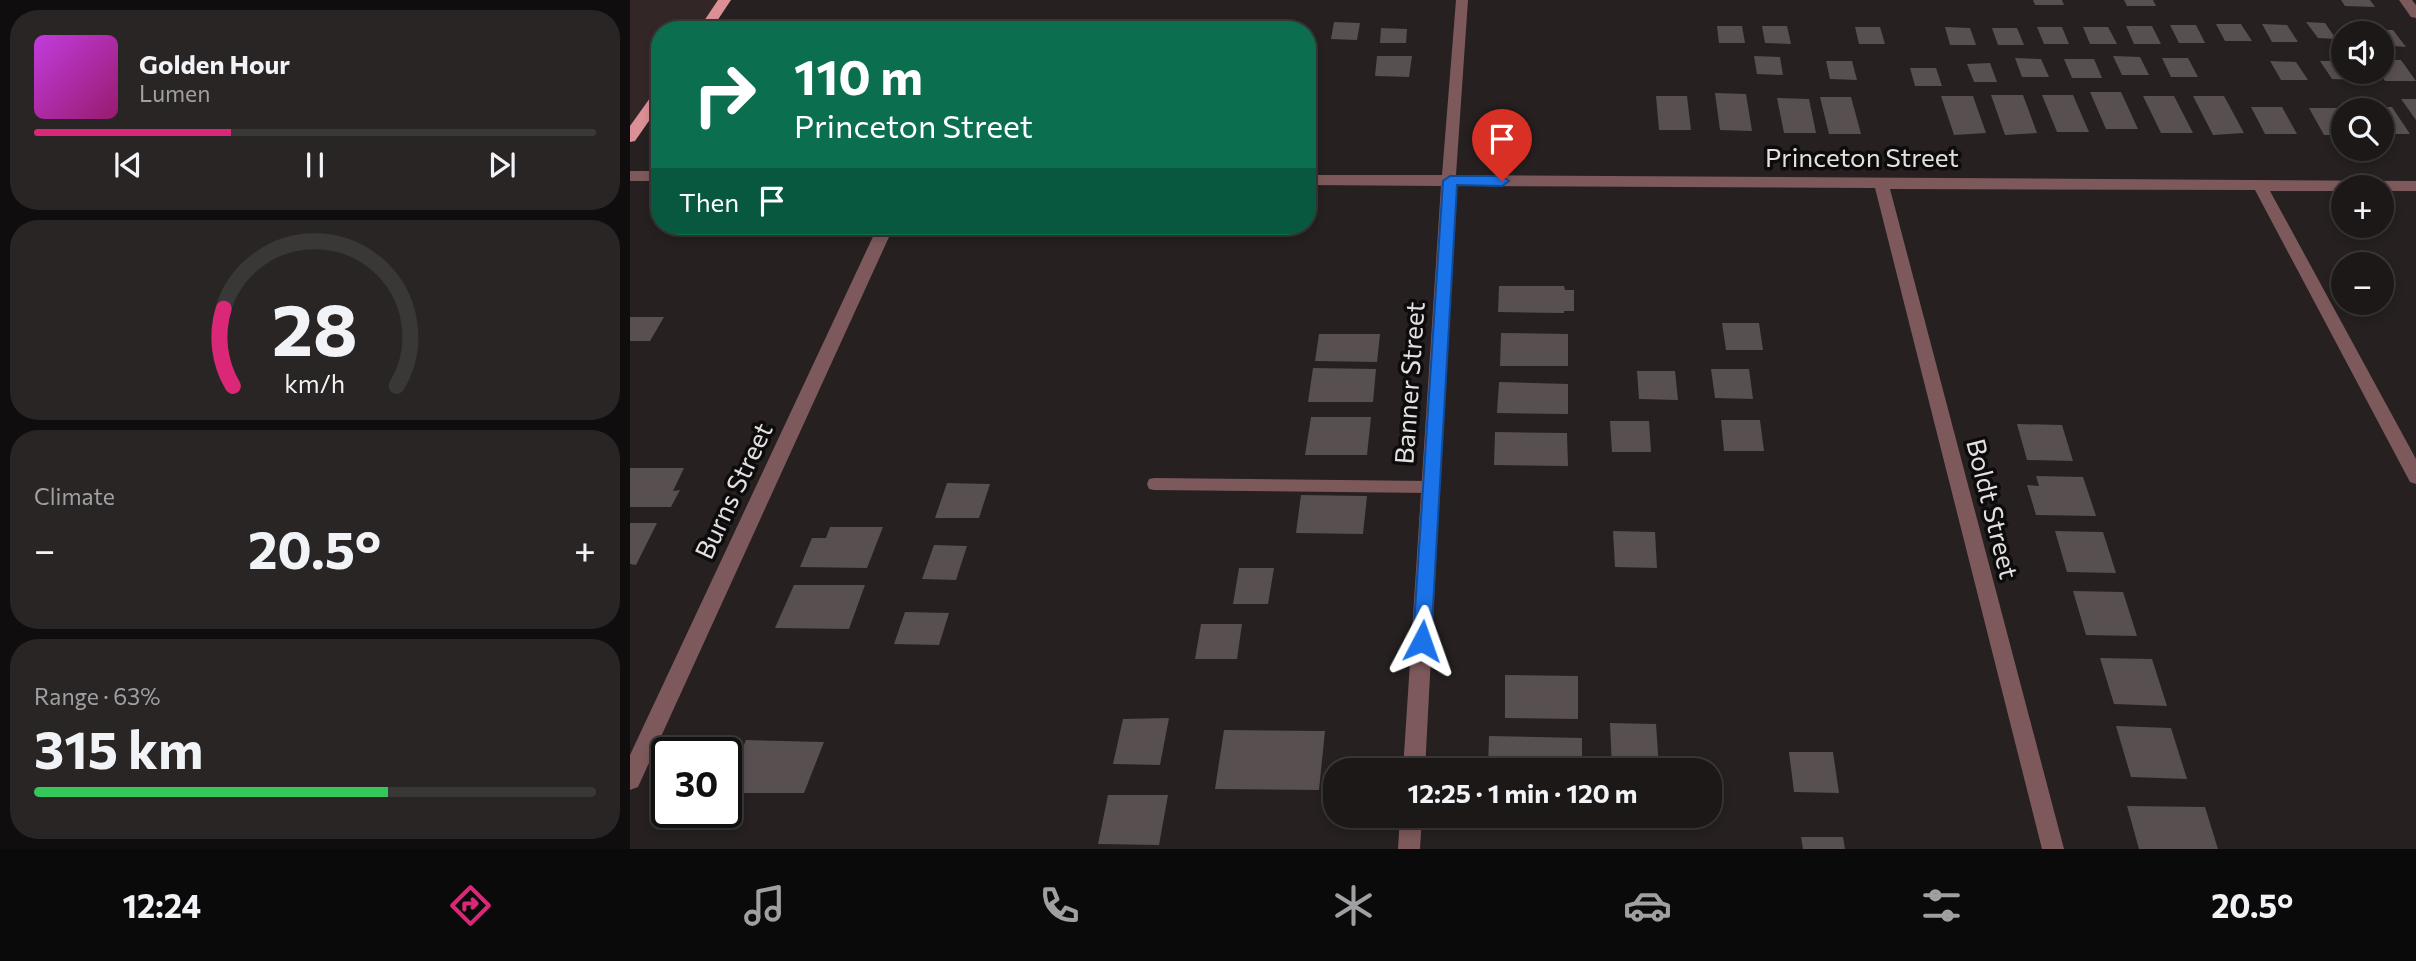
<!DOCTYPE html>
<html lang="en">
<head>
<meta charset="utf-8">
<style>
	:root { --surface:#1c1818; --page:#292525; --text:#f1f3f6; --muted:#a0a0a2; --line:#3a3737; --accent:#db2777 }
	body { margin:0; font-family:Commissioner,sans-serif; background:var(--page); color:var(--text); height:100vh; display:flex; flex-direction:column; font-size:26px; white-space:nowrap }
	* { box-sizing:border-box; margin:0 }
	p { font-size:23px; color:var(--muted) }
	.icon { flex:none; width:38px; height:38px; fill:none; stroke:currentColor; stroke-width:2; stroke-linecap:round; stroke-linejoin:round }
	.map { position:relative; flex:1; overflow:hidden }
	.drawer { display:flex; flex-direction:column; gap:10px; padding:10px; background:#0f0d0d; width:630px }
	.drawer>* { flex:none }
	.hud { position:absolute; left:21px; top:21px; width:665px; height:214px; border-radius:28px; box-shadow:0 4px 10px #0003,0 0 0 2px var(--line); background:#0b6e4f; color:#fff; overflow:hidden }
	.buttons { position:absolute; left:1701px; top:21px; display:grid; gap:14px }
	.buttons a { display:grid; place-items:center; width:63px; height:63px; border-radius:50%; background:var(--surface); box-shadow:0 4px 10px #0003,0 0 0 2px var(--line); font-size:35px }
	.speed { position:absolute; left:21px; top:737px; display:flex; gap:14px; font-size:35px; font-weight:700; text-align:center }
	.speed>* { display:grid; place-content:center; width:91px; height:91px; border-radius:50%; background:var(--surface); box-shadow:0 4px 10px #0003,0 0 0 2px var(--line); line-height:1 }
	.speed .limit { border:4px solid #111; border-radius:10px; background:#fff; color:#111 }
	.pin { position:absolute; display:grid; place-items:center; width:60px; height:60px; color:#fff; margin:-72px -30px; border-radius:50% 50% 50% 0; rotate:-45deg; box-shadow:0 0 7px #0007 }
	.pin .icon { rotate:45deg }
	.me { position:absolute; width:77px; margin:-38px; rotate:4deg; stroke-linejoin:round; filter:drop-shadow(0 0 5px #0008) }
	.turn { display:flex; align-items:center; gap:24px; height:147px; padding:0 28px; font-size:32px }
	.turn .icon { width:91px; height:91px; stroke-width:2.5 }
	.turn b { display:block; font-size:49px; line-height:60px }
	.then { display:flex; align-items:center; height:66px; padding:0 28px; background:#0003; gap:14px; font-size:26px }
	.big { font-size:52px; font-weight:700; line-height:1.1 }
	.drawer .widget { flex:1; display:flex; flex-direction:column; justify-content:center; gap:10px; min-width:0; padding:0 24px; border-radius:28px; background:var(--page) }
	.drawer .dial { align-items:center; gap:0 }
	.dial svg { height:182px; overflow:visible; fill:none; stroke:var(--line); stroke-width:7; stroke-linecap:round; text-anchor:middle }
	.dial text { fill:var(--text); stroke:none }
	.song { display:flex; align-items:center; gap:21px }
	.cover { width:84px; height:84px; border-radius:10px; background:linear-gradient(135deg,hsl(290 70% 55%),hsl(320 70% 35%)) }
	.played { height:7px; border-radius:4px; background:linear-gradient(90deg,var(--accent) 35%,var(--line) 35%) }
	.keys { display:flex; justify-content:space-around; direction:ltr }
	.heat { display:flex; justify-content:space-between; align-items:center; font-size:38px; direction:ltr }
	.charge { height:10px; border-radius:5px; background:linear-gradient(90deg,#34c759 63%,var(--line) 0) }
	.trip { position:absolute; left:693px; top:758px; width:399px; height:70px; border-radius:28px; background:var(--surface); box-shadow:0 4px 10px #0003,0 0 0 2px var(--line); font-weight:700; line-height:70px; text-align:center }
	.tabs { display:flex; height:112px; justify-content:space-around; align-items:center; background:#0b0a0a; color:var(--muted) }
	.tabs .icon { width:49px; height:49px }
	.tabs .current { color:var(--accent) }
	.tabs b { font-size:32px; color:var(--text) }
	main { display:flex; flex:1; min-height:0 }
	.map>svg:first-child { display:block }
	.built { fill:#332627 }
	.building { fill:#574f50 }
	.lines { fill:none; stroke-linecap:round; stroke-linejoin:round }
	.service { fill:#7d595b; fill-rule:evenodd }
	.minor { fill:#7d595b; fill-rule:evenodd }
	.primary { fill:#da9095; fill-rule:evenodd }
	.route { fill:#1a73e8; stroke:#114b97; stroke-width:2 }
	.labels { text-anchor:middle; stroke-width:7; stroke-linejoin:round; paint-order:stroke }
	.street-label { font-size:26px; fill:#e4e0e0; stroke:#0d0b0b }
</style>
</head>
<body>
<main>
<section class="drawer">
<div class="widget">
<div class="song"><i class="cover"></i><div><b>Golden Hour</b><p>Lumen</p></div></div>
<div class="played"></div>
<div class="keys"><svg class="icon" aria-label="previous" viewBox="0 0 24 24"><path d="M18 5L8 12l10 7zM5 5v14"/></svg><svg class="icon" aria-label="pause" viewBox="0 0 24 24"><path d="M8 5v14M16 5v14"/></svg><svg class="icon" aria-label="next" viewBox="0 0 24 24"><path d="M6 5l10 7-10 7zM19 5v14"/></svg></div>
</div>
<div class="widget dial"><svg viewBox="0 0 100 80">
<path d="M14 69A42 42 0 1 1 86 69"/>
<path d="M14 69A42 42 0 0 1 10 35" stroke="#db2777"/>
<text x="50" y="56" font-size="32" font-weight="700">28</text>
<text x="50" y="72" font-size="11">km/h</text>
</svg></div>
<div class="widget"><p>Climate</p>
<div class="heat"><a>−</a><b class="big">20.5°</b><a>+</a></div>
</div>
<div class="widget"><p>Range · 63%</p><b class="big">315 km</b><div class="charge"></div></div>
</section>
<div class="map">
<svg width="1786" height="849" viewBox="0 0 1786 849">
	<rect width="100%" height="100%" fill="#262020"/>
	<polygon class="built" points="0,0 95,0 74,30 30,30 30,93 0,136"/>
	<g class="building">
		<polygon points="1403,0 1432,0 1434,5 1405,5"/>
		<polygon points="1494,0 1523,0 1526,6 1497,6"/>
		<polygon points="1711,0 1740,0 1745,7 1715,6"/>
		<polygon points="539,22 565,23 562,30 537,30"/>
		<polygon points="704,22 730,23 727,40 701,39"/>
		<polygon points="1676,22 1695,23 1706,39 1688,38"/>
		<polygon points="451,23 476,23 474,30 448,30"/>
		<polygon points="491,23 517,23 515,30 489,30"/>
		<polygon points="568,23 593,24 592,30 566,30"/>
		<polygon points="612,24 638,24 636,30 611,30"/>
		<polygon points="1586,24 1611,24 1622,41 1595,41"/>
		<polygon points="1632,24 1657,25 1668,42 1642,42"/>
		<polygon points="1540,25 1566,25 1575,43 1549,43"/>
		<polygon points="1087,26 1112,26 1115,43 1089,43"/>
		<polygon points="1132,26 1157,26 1161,44 1135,43"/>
		<polygon points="1496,26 1522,26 1531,44 1504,44"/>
		<polygon points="1225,27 1250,27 1255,44 1229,44"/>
		<polygon points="1315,27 1340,28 1346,45 1320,45"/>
		<polygon points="1407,27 1432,27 1439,44 1414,44"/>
		<polygon points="1453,27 1478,27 1487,44 1460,44"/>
		<polygon points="751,28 777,29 776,43 750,43"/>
		<polygon points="1362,28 1387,28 1394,45 1368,45"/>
		<polygon points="1735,30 1763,30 1776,47 1752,45 1752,33 1737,33"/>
		<polygon points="747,56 782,56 779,77 745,76"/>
		<polygon points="1124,56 1150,57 1153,75 1127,74"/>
		<polygon points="1483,56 1510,57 1519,75 1492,75"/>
		<polygon points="1385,58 1411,59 1419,77 1392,77"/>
		<polygon points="1532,58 1558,58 1568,77 1541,77"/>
		<polygon points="1434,59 1464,59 1472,78 1442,78"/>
		<polygon points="1752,60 1771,60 1786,81 1755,81 1749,72 1752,72"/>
		<polygon points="1196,61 1222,61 1227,80 1200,79"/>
		<polygon points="1640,61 1666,62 1678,80 1651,80"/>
		<polygon points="1690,61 1713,61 1713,72 1724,72 1729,80 1702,79"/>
		<polygon points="1360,63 1367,82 1344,82 1337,64"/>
		<polygon points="1280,68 1306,68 1312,86 1285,86"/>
		<polygon points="1460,92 1491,92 1508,129 1476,129"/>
		<polygon points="1085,93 1116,94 1122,131 1090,130"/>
		<polygon points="1361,95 1393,95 1407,133 1375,135"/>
		<polygon points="1412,95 1443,95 1459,132 1427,132"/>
		<polygon points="1026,96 1057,96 1061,130 1029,130"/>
		<polygon points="1311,96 1343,96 1356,133 1324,135"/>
		<polygon points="1513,96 1544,96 1563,133 1531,133"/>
		<polygon points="1563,96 1594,96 1614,133 1583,135"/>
		<polygon points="1190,97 1221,97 1231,134 1199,134"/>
		<polygon points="1147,98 1179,99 1186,133 1154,133"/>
		<polygon points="1771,99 1786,99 1786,120"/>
		<polygon points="1621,107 1652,107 1667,134 1635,134"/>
		<polygon points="1731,107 1762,107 1780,134 1752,134 1752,110 1733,110"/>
		<polygon points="1679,108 1710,108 1713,114 1713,135 1694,135"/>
		<polygon points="869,286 934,286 935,290 944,290 944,311 934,311 934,313 868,312"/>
		<polygon points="0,317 34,317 20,341 0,341"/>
		<polygon points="1092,323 1129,323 1133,350 1096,350"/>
		<polygon points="871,333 938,334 938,366 870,366"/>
		<polygon points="689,334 750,334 747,362 685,361"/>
		<polygon points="683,368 746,369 743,402 678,402"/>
		<polygon points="1081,369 1119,369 1123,399 1085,398"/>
		<polygon points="1007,371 1045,371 1048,400 1009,399"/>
		<polygon points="869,382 938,384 938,414 867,413"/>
		<polygon points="681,417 741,417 737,455 675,455"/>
		<polygon points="1091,420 1130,420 1134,451 1094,451"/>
		<polygon points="980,421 1019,421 1021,452 982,452"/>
		<polygon points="1387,424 1432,425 1443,461 1397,460"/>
		<polygon points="865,432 937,433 938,466 864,465"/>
		<polygon points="0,468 54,468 43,491 50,490 41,507 0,507"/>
		<polygon points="1406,476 1453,477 1466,516 1406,515 1397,485 1409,486"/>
		<polygon points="317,483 360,484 349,518 305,518"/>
		<polygon points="671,495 737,496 733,534 666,533"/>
		<polygon points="0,523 27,523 6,565 0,564"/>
		<polygon points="200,527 253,527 237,568 170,567 182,538 196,538"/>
		<polygon points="983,531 1025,532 1027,568 985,567"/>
		<polygon points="1425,531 1473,532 1486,573 1437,572"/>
		<polygon points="304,545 337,546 326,580 292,579"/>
		<polygon points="609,568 644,568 638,604 603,604"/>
		<polygon points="164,585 235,585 219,629 145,628"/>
		<polygon points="1443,591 1493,592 1507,636 1456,635"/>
		<polygon points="275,612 319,613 309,645 264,644"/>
		<polygon points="571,624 612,624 607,659 565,659"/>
		<polygon points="1470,658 1522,659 1537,706 1484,704"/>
		<polygon points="875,675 948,676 948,719 875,718"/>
		<polygon points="539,718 530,765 483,764 493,719"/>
		<polygon points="980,723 1026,724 1029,768 982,768"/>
		<polygon points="1486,726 1541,728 1557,779 1501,777"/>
		<polygon points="594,730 695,731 689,790 585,789"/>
		<polygon points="859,736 952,738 952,770 858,770"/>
		<polygon points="116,740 194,742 174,793 96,793 96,787"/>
		<polygon points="1159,752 1203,752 1209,793 1164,792"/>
		<polygon points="478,795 538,795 529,845 468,844"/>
		<polygon points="1497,806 1575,807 1588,849 1509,849"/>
		<polygon points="1171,837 1213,837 1215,849 1173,849"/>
	</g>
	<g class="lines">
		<polygon class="service" points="524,478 801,481 806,482 808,487 806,492 801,493 524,490 519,489 517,484 519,479"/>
		<g class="minor">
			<polygon points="826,0 838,0 826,175 1786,181 1786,191 1752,191 1752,187 1713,187 1713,191 1640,191 1786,459 1786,484 1780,482 1625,190 1260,189 1434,849 1412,849 1245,188 826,186 795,770 773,770 811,186 677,185 677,175 812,175"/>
			<polygon points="1769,0 1782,0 1786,5 1786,18 1781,17"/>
			<rect x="0" y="171" width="30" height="10"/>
			<polygon points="248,226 264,226 8,787 0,790 0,755"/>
			<polygon points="770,816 792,816 790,849 768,849"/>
		</g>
		<g class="primary">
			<polygon points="88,0 101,0 81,30 68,30"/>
			<polygon points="30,89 30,105 5,141 0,142 0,126 25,91"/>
		</g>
	</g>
	<polygon class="route" points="820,176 872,176 879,181 872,186 827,185 801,641 798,647 792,650 785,647 783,641 813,181"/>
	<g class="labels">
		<g class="street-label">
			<text x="1232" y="167">Princeton Street</text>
			<text transform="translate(780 383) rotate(-86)" y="9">Banner Street</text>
			<text transform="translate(104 491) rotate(-65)" y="9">Burns Street</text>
			<text transform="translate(1362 509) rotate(76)" y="9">Boldt Street</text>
		</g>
	</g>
</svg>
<div class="buttons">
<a><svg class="icon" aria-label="sound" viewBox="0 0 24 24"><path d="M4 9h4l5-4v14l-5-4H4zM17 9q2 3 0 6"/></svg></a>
<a><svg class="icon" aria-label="search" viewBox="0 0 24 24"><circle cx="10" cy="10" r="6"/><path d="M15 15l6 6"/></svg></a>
<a>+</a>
<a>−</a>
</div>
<div class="speed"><div class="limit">30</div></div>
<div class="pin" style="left:872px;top:181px;background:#d93025"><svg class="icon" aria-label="arrive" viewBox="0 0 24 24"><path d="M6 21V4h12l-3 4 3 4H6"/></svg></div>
<svg class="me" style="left:792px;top:641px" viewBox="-20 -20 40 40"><path d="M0-17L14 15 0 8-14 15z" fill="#1a73e8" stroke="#fff" stroke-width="4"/></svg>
<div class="trip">12:25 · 1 min · 120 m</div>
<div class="hud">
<div class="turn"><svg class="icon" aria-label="right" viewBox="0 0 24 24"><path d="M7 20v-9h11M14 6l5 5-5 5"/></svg><div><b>110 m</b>Princeton Street</div></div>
<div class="then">Then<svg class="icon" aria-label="arrive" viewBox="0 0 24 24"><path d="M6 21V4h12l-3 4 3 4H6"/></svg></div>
</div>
</div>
</main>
<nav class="tabs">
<b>12:24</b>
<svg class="icon current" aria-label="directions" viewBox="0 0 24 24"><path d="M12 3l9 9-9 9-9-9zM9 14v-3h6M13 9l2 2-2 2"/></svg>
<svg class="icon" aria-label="music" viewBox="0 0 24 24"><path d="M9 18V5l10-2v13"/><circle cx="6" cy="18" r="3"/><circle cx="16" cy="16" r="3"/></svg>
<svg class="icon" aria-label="phone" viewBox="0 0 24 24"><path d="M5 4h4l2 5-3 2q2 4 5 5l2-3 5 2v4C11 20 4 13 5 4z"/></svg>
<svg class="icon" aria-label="climate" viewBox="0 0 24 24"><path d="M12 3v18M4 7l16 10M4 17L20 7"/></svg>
<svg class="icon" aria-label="car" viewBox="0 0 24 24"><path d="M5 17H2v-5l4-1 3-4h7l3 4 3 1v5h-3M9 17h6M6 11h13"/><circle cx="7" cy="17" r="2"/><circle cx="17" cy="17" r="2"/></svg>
<svg class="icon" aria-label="filters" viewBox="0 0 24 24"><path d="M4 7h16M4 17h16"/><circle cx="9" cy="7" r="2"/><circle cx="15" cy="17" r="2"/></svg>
<b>20.5°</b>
</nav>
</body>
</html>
